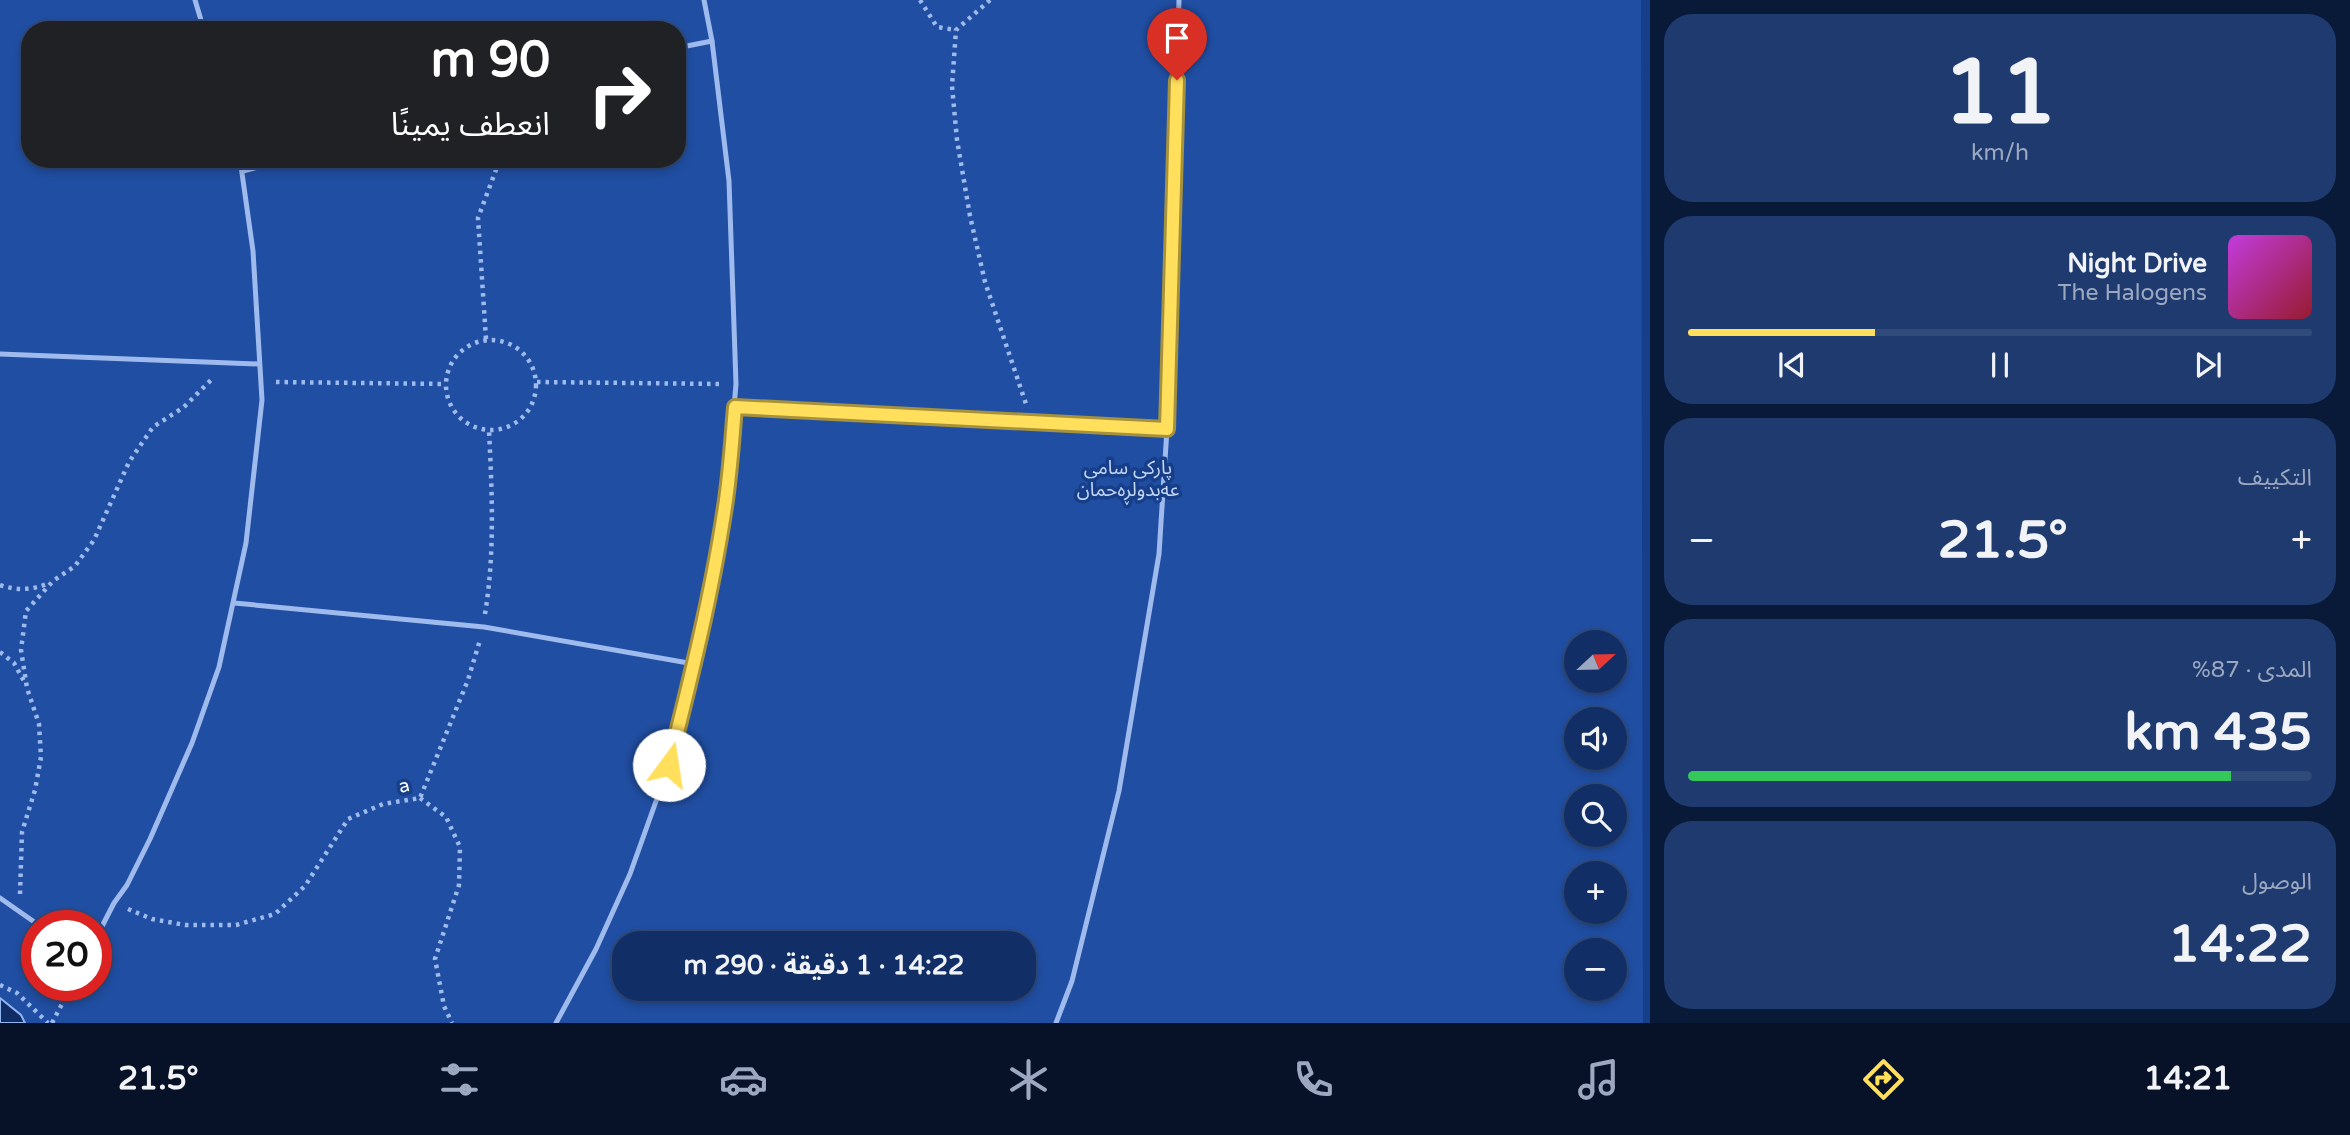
<!DOCTYPE html>
<html lang="ar">
<head>
<meta charset="utf-8">
<style>
	:root { --surface:#112e66; --page:#1e3a6f; --text:#f1f3f6; --muted:#9ca8bf; --line:#304a7a; --accent:#ffdf5c }
	body { margin:0; font-family:"Varela Round","Noto Sans Arabic",sans-serif; background:var(--page); color:var(--text); direction:rtl; height:100vh; display:flex; flex-direction:column; font-size:26px; white-space:nowrap }
	* { box-sizing:border-box; margin:0 }
	p { font-size:23px; color:var(--muted) }
	.icon { flex:none; width:38px; height:38px; fill:none; stroke:currentColor; stroke-width:2; stroke-linecap:round; stroke-linejoin:round }
	.map { position:relative; flex:1; overflow:hidden; direction:ltr }
	.side { display:flex; flex-direction:column; gap:14px; padding:14px; background:#091938; width:700px }
	.side>* { flex:none }
	.banner { position:absolute; left:21px; top:21px; width:665px; height:147px; border-radius:28px; box-shadow:0 4px 10px #0003,0 0 0 2px var(--line); direction:rtl; background:#202124; color:#fff; overflow:hidden }
	.needle { width:46px; rotate:68deg }
	.controls { position:absolute; left:1564px; top:630px; display:grid; gap:14px }
	.controls a { display:grid; place-items:center; width:63px; height:63px; border-radius:50%; background:var(--surface); box-shadow:0 4px 10px #0003,0 0 0 2px var(--line); font-size:35px }
	.speed { position:absolute; left:21px; top:910px; display:flex; gap:14px; font-size:35px; font-weight:700; text-align:center }
	.speed>* { display:grid; place-content:center; width:91px; height:91px; border-radius:50%; background:var(--surface); box-shadow:0 4px 10px #0003,0 0 0 2px var(--line); line-height:1 }
	.speed .limit { border:10px solid #d22; background:#fff; color:#111 }
	.pin { position:absolute; display:grid; place-items:center; width:60px; height:60px; color:#fff; margin:-72px -30px; border-radius:50% 50% 50% 0; rotate:-45deg; box-shadow:0 0 7px #0007 }
	.pin .icon { rotate:45deg }
	.me { position:absolute; width:77px; margin:-38px; rotate:14deg; stroke-linejoin:round; filter:drop-shadow(0 0 5px #0008) }
	.turn { display:flex; align-items:center; gap:24px; height:147px; padding:0 21px; font-size:32px }
	.turn .icon { width:91px; height:91px; stroke-width:2.5 }
	.turn b { display:block; font-size:49px; line-height:60px }
	.big { font-size:52px; font-weight:700; line-height:1.1 }
	.side .card { flex:1; display:flex; flex-direction:column; justify-content:center; gap:10px; min-width:0; padding:0 24px; border-radius:28px; background:var(--page) }
	.side .dial { align-items:center; gap:0 }
	.dial b { font-size:91px; line-height:1 }
	.song { display:flex; align-items:center; gap:21px }
	.cover { width:84px; height:84px; border-radius:10px; background:linear-gradient(135deg,hsl(290 70% 55%),hsl(350 70% 35%)) }
	.played { height:7px; border-radius:4px; background:linear-gradient(90deg,var(--accent) 30%,var(--line) 30%) }
	.keys { display:flex; justify-content:space-around; direction:ltr }
	.heat { display:flex; justify-content:space-between; align-items:center; font-size:38px; direction:ltr }
	.charge { height:10px; border-radius:5px; background:linear-gradient(90deg,#34c759 87%,var(--line) 0) }
	.trip { position:absolute; left:612px; top:931px; width:424px; height:70px; border-radius:28px; background:var(--surface); box-shadow:0 4px 10px #0003,0 0 0 2px var(--line); font-weight:700; line-height:70px; text-align:center; direction:rtl }
	.tab-bar { display:flex; height:112px; justify-content:space-around; align-items:center; background:#071229; color:var(--muted) }
	.tab-bar .icon { width:49px; height:49px }
	.tab-bar .active { color:var(--accent) }
	.tab-bar b { font-size:32px; color:var(--text) }
	main { display:flex; flex:1; min-height:0 }
	.map>svg:first-child { display:block }
	.green { fill:#204ea2; fill-rule:evenodd }
	.water { fill:#0f2c65; stroke:#91b5f0; stroke-width:2 }
	.lines { fill:none; stroke-linecap:round; stroke-linejoin:round }
	.path { stroke:#9fbbee; stroke-width:4.5; stroke-dasharray:3.5 5; stroke-linecap:butt }
	.service { stroke:#9fbbee; stroke-width:5 }
	.route-casing { stroke:#a6913c; stroke-width:18 }
	.route { stroke:#ffdf5c; stroke-width:12 }
	.labels { text-anchor:middle; stroke-width:7; stroke-linejoin:round; paint-order:stroke }
	.park-label { font-size:19px; fill:#c5d8fa; stroke:#173e88 }
	.street-label { font-size:19px; fill:#fff; stroke:#173e88 }
</style>
</head>
<body>
<main>
<section class="side">
<div class="card dial"><b>11</b><p>km/h</p></div>
<div class="card">
<div class="song"><i class="cover"></i><div><b>Night Drive</b><p>The Halogens</p></div></div>
<div class="played"></div>
<div class="keys"><svg class="icon" aria-label="previous" viewBox="0 0 24 24"><path d="M18 5L8 12l10 7zM5 5v14"/></svg><svg class="icon" aria-label="pause" viewBox="0 0 24 24"><path d="M8 5v14M16 5v14"/></svg><svg class="icon" aria-label="next" viewBox="0 0 24 24"><path d="M6 5l10 7-10 7zM19 5v14"/></svg></div>
</div>
<div class="card"><p>التكييف</p>
<div class="heat"><a>−</a><b class="big">21.5°</b><a>+</a></div>
</div>
<div class="card"><p>المدى · 87%</p><b class="big">435 km</b><div class="charge"></div></div>
<div class="card"><p>الوصول</p><b class="big">14:22</b></div>
</section>
<div class="map">
<svg width="1650" height="1023" viewBox="0 0 1650 1023">
	<rect width="100%" height="100%" fill="#173e88"/>
	<path class="green" d="M0,0h1641l2,1023h-1643zM30,30h647v129h-647zM1577,642h38v39h-38zM1577,719h38v39h-38zM1577,796h38v39h-38zM1577,873h38v39h-38zM37,926h59v59h-59zM625,943h399v46h-399zM1577,950h38v39h-38z"/>
	<polygon class="water" points="0,998 21,1015 25,1023 0,1023"/>
	<g class="lines">
		<g class="path">
			<polyline points="920,0 937,27 956,30"/>
			<polyline points="990,0 956,30 952,86 957,140 970,216 985,282 1027,407"/>
			<polyline points="486,339 478,218 500,159"/>
			<circle cx="491" cy="385" r="45"/>
			<polyline points="276,382 446,384"/>
			<polyline points="537,382 721,384"/>
			<path d="M0,585c17,6 33,5 49,-2"/>
			<path d="M485,614c10,-61 7,-122 4,-184"/>
			<polyline points="0,652 14,663 25,683"/>
			<polyline points="420,798 446,817 460,847 459,885 435,959 444,1006 452,1023"/>
			<polyline points="20,894 22,832 35,790 41,757 39,724 27,688 21,650 26,611 53,581 75,566 94,540 129,462 153,427 184,407 213,378"/>
			<polyline points="128,909 152,919 185,925 236,925 275,914 305,886 348,819 383,804 420,798 468,680 480,640"/>
			<polyline points="0,985 17,993 48,1023"/>
			<polyline points="52,1023 72,985"/>
		</g>
		<g class="service">
			<polyline points="195,0 204,30"/>
			<polyline points="677,48 712,41"/>
			<polyline points="243,171 289,159"/>
			<polyline points="0,354 259,364"/>
			<polyline points="735,407 1167,429"/>
			<polyline points="234,603 484,627 694,664"/>
			<polyline points="0,898 40,926"/>
			<polyline points="96,938 114,903 127,885 150,839 192,743 219,667 246,543 262,400 253,251 240,159"/>
			<polyline points="556,1023 596,949 630,874 669,765 708,604 725,511 736,384 729,181 712,41 704,0"/>
			<polyline points="1056,1023 1072,981 1119,791 1159,554 1167,429 1179,0"/>
		</g>
	</g>
	<g class="lines">
		<defs>
			<path id="route" d="M669,765c21,-84 42,-167 55,-252 6,-35 8,-71 11,-106l432,22 10,-349"/>
		</defs>
		<use href="#route" class="route-casing"/>
		<use href="#route" class="route"/>
	</g>
	<g class="labels">
		<g class="park-label">
			<text x="1128" y="474">پارکی سامی<tspan x="1128" dy="22">عەبدولڕەحمان</tspan></text>
		</g>
		<g class="street-label">
			<text transform="translate(404 785) rotate(-13)" y="7">a</text>
		</g>
	</g>
</svg>
<div class="controls">
<a><svg class="needle" viewBox="-14 -14 28 28"><path d="M0-13l5 13h-10z" fill="#e53935"/><path d="M0 13l5-13h-10z" fill="#9ca8bf"/></svg></a>
<a><svg class="icon" aria-label="sound" viewBox="0 0 24 24"><path d="M4 9h4l5-4v14l-5-4H4zM17 9q2 3 0 6"/></svg></a>
<a><svg class="icon" aria-label="search" viewBox="0 0 24 24"><circle cx="10" cy="10" r="6"/><path d="M15 15l6 6"/></svg></a>
<a>+</a>
<a>−</a>
</div>
<div class="speed"><div class="limit">20</div></div>
<div class="pin" style="left:1177px;top:80px;background:#d93025"><svg class="icon" aria-label="arrive" viewBox="0 0 24 24"><path d="M6 21V4h12l-3 4 3 4H6"/></svg></div>
<svg class="me" style="left:669px;top:765px" viewBox="-20 -20 40 40"><circle r="19" fill="#fff"/><path d="M0-13L10 11 0 6-10 11z" fill="#ffdf5c"/></svg>
<div class="trip">14:22 · 1 دقيقة · 290 m</div>
<div class="banner">
<div class="turn"><svg class="icon" aria-label="right" viewBox="0 0 24 24"><path d="M7 20v-9h11M14 6l5 5-5 5"/></svg><div><b>90 m</b>انعطف يمينًا</div></div>
</div>
</div>
</main>
<nav class="tab-bar">
<b>14:21</b>
<svg class="icon active" aria-label="directions" viewBox="0 0 24 24"><path d="M12 3l9 9-9 9-9-9zM9 14v-3h6M13 9l2 2-2 2"/></svg>
<svg class="icon" aria-label="music" viewBox="0 0 24 24"><path d="M9 18V5l10-2v13"/><circle cx="6" cy="18" r="3"/><circle cx="16" cy="16" r="3"/></svg>
<svg class="icon" aria-label="phone" viewBox="0 0 24 24"><path d="M5 4h4l2 5-3 2q2 4 5 5l2-3 5 2v4C11 20 4 13 5 4z"/></svg>
<svg class="icon" aria-label="climate" viewBox="0 0 24 24"><path d="M12 3v18M4 7l16 10M4 17L20 7"/></svg>
<svg class="icon" aria-label="car" viewBox="0 0 24 24"><path d="M5 17H2v-5l4-1 3-4h7l3 4 3 1v5h-3M9 17h6M6 11h13"/><circle cx="7" cy="17" r="2"/><circle cx="17" cy="17" r="2"/></svg>
<svg class="icon" aria-label="filters" viewBox="0 0 24 24"><path d="M4 7h16M4 17h16"/><circle cx="9" cy="7" r="2"/><circle cx="15" cy="17" r="2"/></svg>
<b>21.5°</b>
</nav>
</body>
</html>
